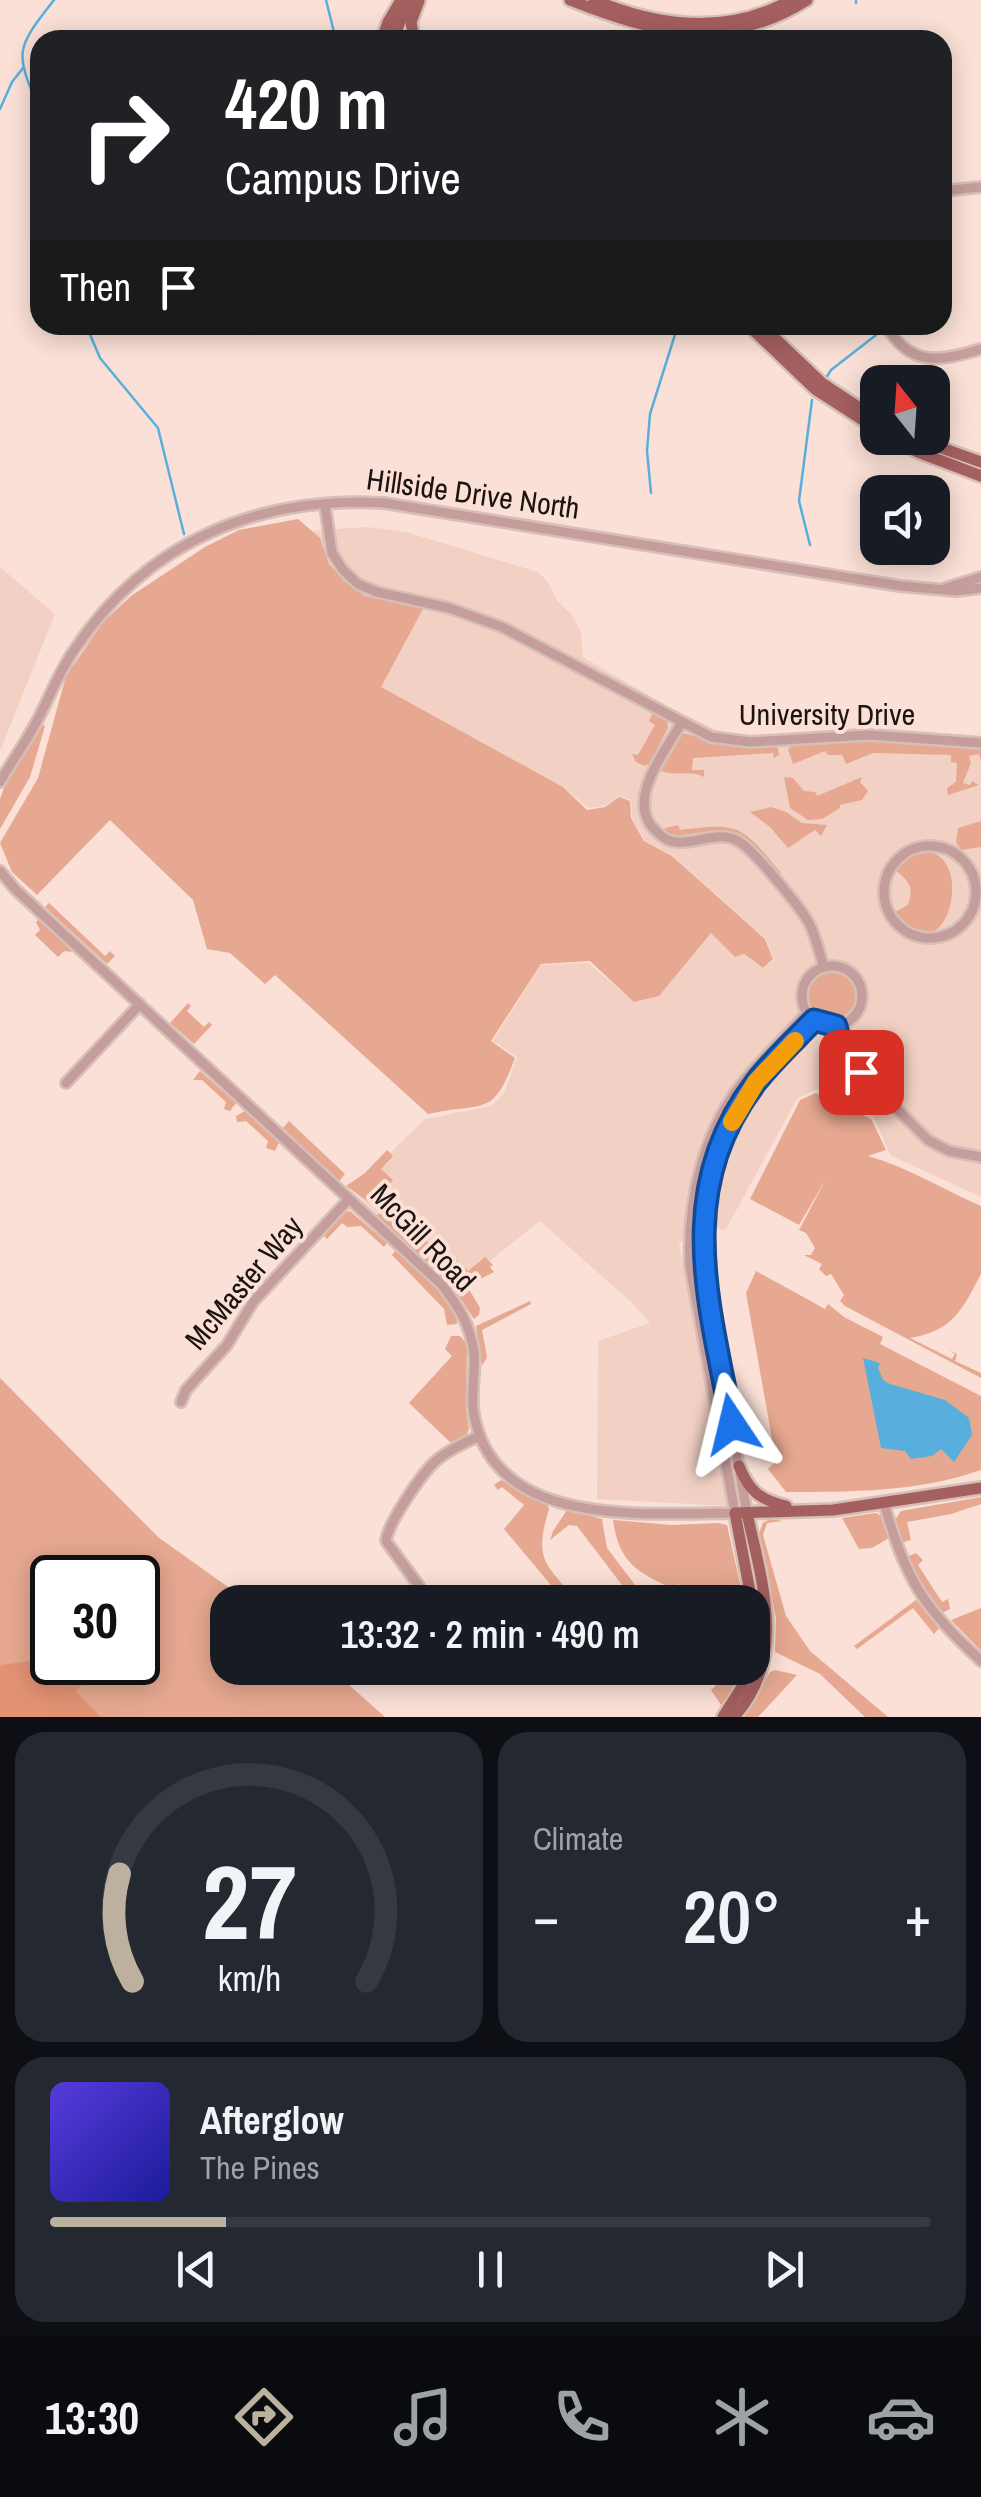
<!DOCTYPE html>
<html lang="en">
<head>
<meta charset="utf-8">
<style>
	:root { --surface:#171b24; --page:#242831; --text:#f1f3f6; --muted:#9ea1a6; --line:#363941; --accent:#bbb19e }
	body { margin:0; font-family:"Archivo Narrow",sans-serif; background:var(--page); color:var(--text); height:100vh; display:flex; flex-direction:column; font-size:38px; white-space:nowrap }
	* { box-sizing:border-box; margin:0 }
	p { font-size:32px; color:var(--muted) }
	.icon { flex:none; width:55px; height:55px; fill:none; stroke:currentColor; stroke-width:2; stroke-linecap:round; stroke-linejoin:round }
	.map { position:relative; height:1717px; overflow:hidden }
	.side { display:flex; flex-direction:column; gap:15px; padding:15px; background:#0d0f14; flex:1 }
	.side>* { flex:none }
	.guide { position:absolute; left:30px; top:30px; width:922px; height:305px; border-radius:30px; box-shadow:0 5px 25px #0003; background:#202124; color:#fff; overflow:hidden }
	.needle { width:65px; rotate:343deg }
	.controls { position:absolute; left:860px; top:365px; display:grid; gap:20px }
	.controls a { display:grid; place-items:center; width:90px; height:90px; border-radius:20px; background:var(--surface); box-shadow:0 5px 25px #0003; font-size:50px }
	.speed { position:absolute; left:30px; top:1555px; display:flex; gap:20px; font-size:50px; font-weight:700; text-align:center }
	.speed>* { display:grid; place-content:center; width:130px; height:130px; border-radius:50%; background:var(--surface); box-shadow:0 5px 25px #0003; line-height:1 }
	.speed .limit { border:5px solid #111; border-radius:15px; background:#fff; color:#111 }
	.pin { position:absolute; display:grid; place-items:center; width:85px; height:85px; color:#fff; margin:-42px; border-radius:20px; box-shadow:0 5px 15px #0006 }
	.me { position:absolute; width:110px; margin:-55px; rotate:350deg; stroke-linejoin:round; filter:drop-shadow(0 0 8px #0008) }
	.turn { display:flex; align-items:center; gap:35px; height:210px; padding:0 30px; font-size:45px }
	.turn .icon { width:130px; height:130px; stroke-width:2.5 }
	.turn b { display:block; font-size:70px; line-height:85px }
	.then { display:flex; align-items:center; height:95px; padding:0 30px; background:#0003; gap:20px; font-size:38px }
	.big { font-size:75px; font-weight:600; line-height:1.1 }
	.side .tile { flex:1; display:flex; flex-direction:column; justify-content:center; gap:15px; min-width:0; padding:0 35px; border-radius:30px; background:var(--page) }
	.side .dial { align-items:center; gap:0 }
	.dial svg { height:260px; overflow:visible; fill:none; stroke:var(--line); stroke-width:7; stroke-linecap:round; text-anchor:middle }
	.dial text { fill:var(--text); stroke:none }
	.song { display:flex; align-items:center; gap:30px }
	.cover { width:120px; height:120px; border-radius:15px; background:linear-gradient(135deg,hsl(250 70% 55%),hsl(240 70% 35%)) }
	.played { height:10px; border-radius:5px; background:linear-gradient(90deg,var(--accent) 20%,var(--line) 20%) }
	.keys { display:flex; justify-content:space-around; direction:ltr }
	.heat { display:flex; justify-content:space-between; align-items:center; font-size:55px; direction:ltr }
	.side .tiles { flex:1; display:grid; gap:15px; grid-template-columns:1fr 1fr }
	.tile:last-child { grid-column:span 2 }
	.trip { position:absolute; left:210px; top:1585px; width:560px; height:100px; border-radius:30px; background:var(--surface); box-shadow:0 5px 25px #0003; font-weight:600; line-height:100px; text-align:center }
	.tab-bar { display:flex; height:160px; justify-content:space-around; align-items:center; background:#090b0e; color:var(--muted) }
	.tab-bar .icon { width:70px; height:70px }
	.tab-bar .active { color:var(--accent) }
	.tab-bar b { font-size:45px; color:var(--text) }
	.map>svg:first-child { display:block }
	.built { fill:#f2d1c4 }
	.green { fill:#e6a890; fill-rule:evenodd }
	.forest { fill:#e39374 }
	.water { fill:#58afdd }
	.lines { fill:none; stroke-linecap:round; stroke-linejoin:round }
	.stream { stroke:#58afdd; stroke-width:2.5 }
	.minor-casing { stroke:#d6bfb6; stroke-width:14 }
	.major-casing { stroke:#d6bfb6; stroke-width:16 }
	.minor { stroke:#c59d9c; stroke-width:9 }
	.major { stroke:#a45f5f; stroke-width:11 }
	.route-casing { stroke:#114b97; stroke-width:25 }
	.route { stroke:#1a73e8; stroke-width:18 }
	.slow { stroke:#f59e0b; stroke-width:18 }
	.labels { text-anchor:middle; stroke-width:8; stroke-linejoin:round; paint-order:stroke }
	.street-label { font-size:30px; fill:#1c1310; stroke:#fae0d6 }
</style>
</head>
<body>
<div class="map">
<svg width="981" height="1717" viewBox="0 0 981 1717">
	<rect width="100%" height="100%" fill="#fae0d6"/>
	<g class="built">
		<polygon points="367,527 406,532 538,572 548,582 557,601 571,614 581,632 583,657 671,708 723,733 746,736 868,727 981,736 981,1197 890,1155 873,1116 816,1089 797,1099 725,1231 709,1226 679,1243 728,1506 597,1499 598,1341 650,1323 631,1302 540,1221 454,1289 352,1190 425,1119 491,1106 504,1093 517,1057 493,1041 541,965 588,963 635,1002 659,996 711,932 735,956 744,955 763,969 774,959 766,939 672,855 645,841 632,818 631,800 619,796 605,806 588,808 564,787 371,693 294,532"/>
		<polygon points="0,567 55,614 0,751"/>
	</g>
	<g class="green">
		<path d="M298,519l22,19 9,26 15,17 21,15 59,11 -43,80 182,100 24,23 18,-3 14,-10 11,4 1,17 13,23 28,15 93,83 8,20 -10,9 -19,-14 -9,3 -24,-24 -52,63 -25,6 -44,-41 -49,3 -50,77 24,17c-23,61 -29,43 -87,56l-153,-139 -10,9 -35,-31 -23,-4 -14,-49 -83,-80 -73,75 -25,-23 -12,-29 38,-65 28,-102 37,-54 28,-26 74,-49 34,-17z"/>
		<polygon points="653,713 667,721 668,728 649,764 644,766 636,762 632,754 638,755 655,725 649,721"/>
		<polygon points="42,724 45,726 30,777 0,829 0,799 4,788"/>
		<path d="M683,733l47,13h44l4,2 1,7 -5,3 -1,-5 -80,5 -1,12h12v7c-15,-8 -28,0 -43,-6z"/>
		<polygon points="863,739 981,748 981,760 979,754 969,756 971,763 963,783 970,785 972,781 979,785 948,795 947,788 956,782 957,763 951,762 951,755 873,753 846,764 842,755 828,755 825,751 793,764 788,749 794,744"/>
		<polygon points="784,777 793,778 804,791 815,792 817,796 862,777 860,782 868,791 862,800 840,805 840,808 822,819 808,820 790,808"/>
		<polygon points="771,807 786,812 802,823 827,825 821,836 815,830 788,848 770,827 750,812"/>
		<polygon points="981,821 981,847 961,850 956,842 958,828"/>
		<path d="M678,825l2,5c61,-8 62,-4 101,43l-4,2c-26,-31 -37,-48 -81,-42 -12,2 -21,4 -32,-2l1,-3z"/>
		<path d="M922,851c59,0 22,136 -27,61l13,-7c6,-16 2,-24 -12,-34l11,-13z"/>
		<polygon points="49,903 105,956 110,951 115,956 107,964 45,907"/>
		<polygon points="39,919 72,950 71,952 64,951 58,957 35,935 40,930 36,922"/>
		<circle cx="832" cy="995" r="24"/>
		<polygon points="188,1003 191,1006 187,1011 204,1027 209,1022 212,1025 194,1044 170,1023"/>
		<polygon points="200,1071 236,1103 230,1111 224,1109 226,1102 202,1080 193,1080"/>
		<path d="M816,1093l55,26 15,31 -18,6c39,11 74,33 113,50v68c-19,36 -28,57 -71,64l42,21 3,-5 -6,-4 8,4 -2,7 26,12v5l-136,-72 -5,-5 4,-6 -13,-21 -5,2 -7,-7 3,-5 -18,-9h7l4,-7 -9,-15 -7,-3 28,-53 -28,48 -49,-26 50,-99z"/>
		<polygon points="245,1111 279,1142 275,1151 266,1148 268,1141 246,1121 237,1122 236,1116"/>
		<polygon points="289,1121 345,1174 339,1181 283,1128"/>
		<polygon points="387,1150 393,1156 381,1169 393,1180 377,1200 370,1203 346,1186 365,1173"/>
		<polygon points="350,1211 387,1243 384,1247 361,1226 347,1227 342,1223 327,1239 323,1235 345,1212"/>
		<polygon points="390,1211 393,1214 390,1219 405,1234 419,1220 426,1227 421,1233 432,1248 425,1251 432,1258 441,1251 459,1262 448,1273 441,1275 376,1215"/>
		<path d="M395,1251c20,17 63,45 62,73l-10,1 -3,-16 -52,-54z"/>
		<polygon points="485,1257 493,1265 490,1267 494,1272 467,1286 480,1308 479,1315 474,1319 454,1289 455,1279 465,1267 468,1271"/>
		<path d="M756,1271l69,38 3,-5 16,13 39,20 -3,7 101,52v74c-62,22 -130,22 -195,22l-18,-23 8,-8 -30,-168z"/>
		<polygon points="530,1301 531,1304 482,1330 487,1357 482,1366 476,1326"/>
		<polygon points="451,1336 460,1336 467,1344 466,1410 469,1429 467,1434 451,1443 409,1403 452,1356 445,1349"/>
		<path d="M0,1378l158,159 91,65h-21v66h102l55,49h-385zM52,1578h86v84h-86z"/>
		<path d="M501,1480l46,24 2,5c-16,53 -3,53 28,93h-12l-61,-73 20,-24 -22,-18 -4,3 -4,-5z"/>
		<polygon points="981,1497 981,1504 951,1514 907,1522 911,1540 901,1543 895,1520 901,1511"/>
		<polygon points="567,1510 602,1519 607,1548 648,1602 635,1602 577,1526 569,1525 550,1540 553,1531"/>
		<polygon points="876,1513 884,1518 889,1538 872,1548 859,1549 842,1518"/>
		<polygon points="770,1519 783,1521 767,1523 763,1535 786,1616 810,1651 888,1717 865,1717 820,1674 775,1652 776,1618 759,1533 763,1523"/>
		<path d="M613,1520l59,5 46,-2 9,2 17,77h-52l-14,-18 -6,4c-36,-16 -53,-26 -59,-68z"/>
		<polygon points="916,1553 923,1560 918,1565 942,1602 948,1599 950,1609 942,1613 926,1593 907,1557"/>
		<polygon points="916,1600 939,1628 934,1634 913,1608 857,1649 854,1646"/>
		<polygon points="981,1608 981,1651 951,1620"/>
		<polygon points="734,1668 743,1668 735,1688 721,1705 711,1690"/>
		<polygon points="775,1670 797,1675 758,1717 744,1717 770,1672"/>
	</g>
	<polygon class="forest" points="52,1636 52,1662 107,1663 75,1691 101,1717 0,1717 0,1665 31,1661 45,1638"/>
	<polygon class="water" points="863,1358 880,1363 878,1368 883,1380 890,1384 945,1400 969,1418 972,1435 954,1462 941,1449 932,1456 911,1459 905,1451 881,1448"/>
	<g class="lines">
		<g class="stream">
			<polyline points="326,0 336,40"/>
			<polyline points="856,0 856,3"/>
			<polyline points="0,109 12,82 23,68"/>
			<path d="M40,112c-24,-60 -27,-60 14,-112"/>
			<polyline points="86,325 100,358 158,428 184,534"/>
			<polyline points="253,334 255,325"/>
			<polyline points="826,378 831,370 876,335"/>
			<polyline points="651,493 647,451 650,414 678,325"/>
			<polyline points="810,545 799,501 812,400"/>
		</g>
		<defs>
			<g id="minor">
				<polyline points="942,191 981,187"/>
				<path d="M886,325c23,42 55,37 95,24"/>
				<polyline points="660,328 661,325"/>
				<polyline points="325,506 332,553 343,570 358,584 377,592 449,608 502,627 711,737 750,742 869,735 981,743"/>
				<polyline points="946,588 981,577"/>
				<path d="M682,722c-17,30 -59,80 -25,110 6,6 12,10 20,10 21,2 41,-12 61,-1 15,8 62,66 71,82 7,13 10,30 15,44"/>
				<path d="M0,782c10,-18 22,-34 32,-52 16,-27 25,-56 43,-81 72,-108 183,-153 309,-146l516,83 57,5 24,-3"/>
				<circle cx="930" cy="892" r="46"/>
				<path d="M0,871l15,18 427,396c16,21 29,41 32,68 2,21 -4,41 0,62 21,115 173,98 261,98l-45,-247c-3,-67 14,-139 58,-190 19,-22 40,-42 59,-63"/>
				<circle cx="832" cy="996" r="30"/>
				<polyline points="836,1026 841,1046 861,1073 928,1140 949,1151 981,1157"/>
				<polyline points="66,1083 140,1004"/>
				<polyline points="181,1402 186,1390 227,1345 253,1302 349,1199"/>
				<path d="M884,1504c23,77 38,102 97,157"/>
				<path d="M747,1513l-44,-248c-2,-65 13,-130 53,-183 17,-22 39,-41 58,-62"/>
				<path d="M425,1602l-6,-16 -33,-45c2,-18 37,-70 52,-82 13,-10 27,-17 42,-23"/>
			</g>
			<g id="major">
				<path d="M570,0c83,33 156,51 237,0"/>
				<path d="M594,0c65,27 133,36 197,0"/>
				<polyline points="382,40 388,22 401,0"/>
				<polyline points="393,40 404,11 413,0"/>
				<polyline points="414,40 411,22 419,1"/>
				<polyline points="748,325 816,390 878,430"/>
				<polyline points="761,325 822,383 878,420"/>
				<polyline points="890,438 918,452 981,476"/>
				<polyline points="914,438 981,462"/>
				<path d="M739,1466c10,25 21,34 47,40"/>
				<polyline points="752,1602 735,1513 833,1510 981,1488"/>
				<polyline points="752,1604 752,1654"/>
				<polyline points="723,1717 742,1687 749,1668"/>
				<path d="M734,1717c54,-60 28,-134 13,-204"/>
			</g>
		</defs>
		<use href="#minor" class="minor-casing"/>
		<use href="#major" class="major-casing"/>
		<use href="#minor" class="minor"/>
		<use href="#major" class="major"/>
	</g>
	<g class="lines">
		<defs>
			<path id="route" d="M732,1424c-23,-121 -59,-234 24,-342 17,-22 39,-42 58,-62l22,6 5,20 20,26"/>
		</defs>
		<use href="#route" class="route-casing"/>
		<use href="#route" class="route"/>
		<polyline class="slow" points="732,1122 756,1082 795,1041"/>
	</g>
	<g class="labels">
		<g class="street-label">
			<text transform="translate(473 494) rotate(8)" y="10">Hillside Drive North</text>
			<text x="827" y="725">University Drive</text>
			<text transform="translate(423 1238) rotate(46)" y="10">McGill Road</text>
			<text transform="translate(244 1283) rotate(-50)" y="10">McMaster Way</text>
		</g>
	</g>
</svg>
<div class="controls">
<a><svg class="needle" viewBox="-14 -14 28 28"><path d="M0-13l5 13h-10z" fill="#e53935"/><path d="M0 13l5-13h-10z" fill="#9ea1a6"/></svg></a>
<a><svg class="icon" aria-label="sound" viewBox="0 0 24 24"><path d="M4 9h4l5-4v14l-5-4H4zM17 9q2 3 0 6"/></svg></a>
</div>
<div class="speed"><div class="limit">30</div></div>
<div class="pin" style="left:861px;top:1072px;background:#d93025"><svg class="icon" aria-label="arrive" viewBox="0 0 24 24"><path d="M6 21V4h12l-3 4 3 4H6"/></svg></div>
<svg class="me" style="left:732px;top:1424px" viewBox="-20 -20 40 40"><path d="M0-17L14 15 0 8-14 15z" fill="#1a73e8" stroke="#fff" stroke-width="4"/></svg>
<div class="trip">13:32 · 2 min · 490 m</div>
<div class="guide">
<div class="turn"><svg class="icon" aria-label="right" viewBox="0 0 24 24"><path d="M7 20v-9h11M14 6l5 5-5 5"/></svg><div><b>420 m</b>Campus Drive</div></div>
<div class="then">Then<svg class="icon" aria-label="arrive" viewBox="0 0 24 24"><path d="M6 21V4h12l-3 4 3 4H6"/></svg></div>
</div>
</div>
<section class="side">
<div class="tiles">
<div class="tile dial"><svg viewBox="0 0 100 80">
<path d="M14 69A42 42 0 1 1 86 69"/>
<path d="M14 69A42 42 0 0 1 10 36" stroke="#bbb19e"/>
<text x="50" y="56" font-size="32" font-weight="700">27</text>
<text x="50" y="72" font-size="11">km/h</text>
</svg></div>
<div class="tile"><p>Climate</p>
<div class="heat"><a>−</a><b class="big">20°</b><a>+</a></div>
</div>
<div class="tile">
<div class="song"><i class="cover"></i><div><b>Afterglow</b><p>The Pines</p></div></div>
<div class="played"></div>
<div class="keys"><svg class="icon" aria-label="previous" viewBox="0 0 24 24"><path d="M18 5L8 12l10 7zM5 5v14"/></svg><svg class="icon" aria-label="pause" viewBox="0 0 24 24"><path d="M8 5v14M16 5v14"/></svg><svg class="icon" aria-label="next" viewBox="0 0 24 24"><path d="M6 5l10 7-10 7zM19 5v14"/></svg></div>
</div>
</div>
</section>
<nav class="tab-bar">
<b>13:30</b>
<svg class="icon active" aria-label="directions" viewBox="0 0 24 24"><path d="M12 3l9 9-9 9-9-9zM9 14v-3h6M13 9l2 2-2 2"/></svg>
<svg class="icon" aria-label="music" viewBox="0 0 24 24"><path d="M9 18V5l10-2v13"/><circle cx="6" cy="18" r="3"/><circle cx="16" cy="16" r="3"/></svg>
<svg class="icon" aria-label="phone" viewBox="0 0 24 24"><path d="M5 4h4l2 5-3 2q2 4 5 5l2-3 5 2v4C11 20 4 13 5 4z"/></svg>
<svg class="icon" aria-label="climate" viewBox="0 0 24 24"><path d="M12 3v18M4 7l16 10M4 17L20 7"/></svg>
<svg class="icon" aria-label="car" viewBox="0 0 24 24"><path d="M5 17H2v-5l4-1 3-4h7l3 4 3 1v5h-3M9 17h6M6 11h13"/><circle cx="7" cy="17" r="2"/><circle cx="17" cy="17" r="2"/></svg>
</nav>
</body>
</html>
